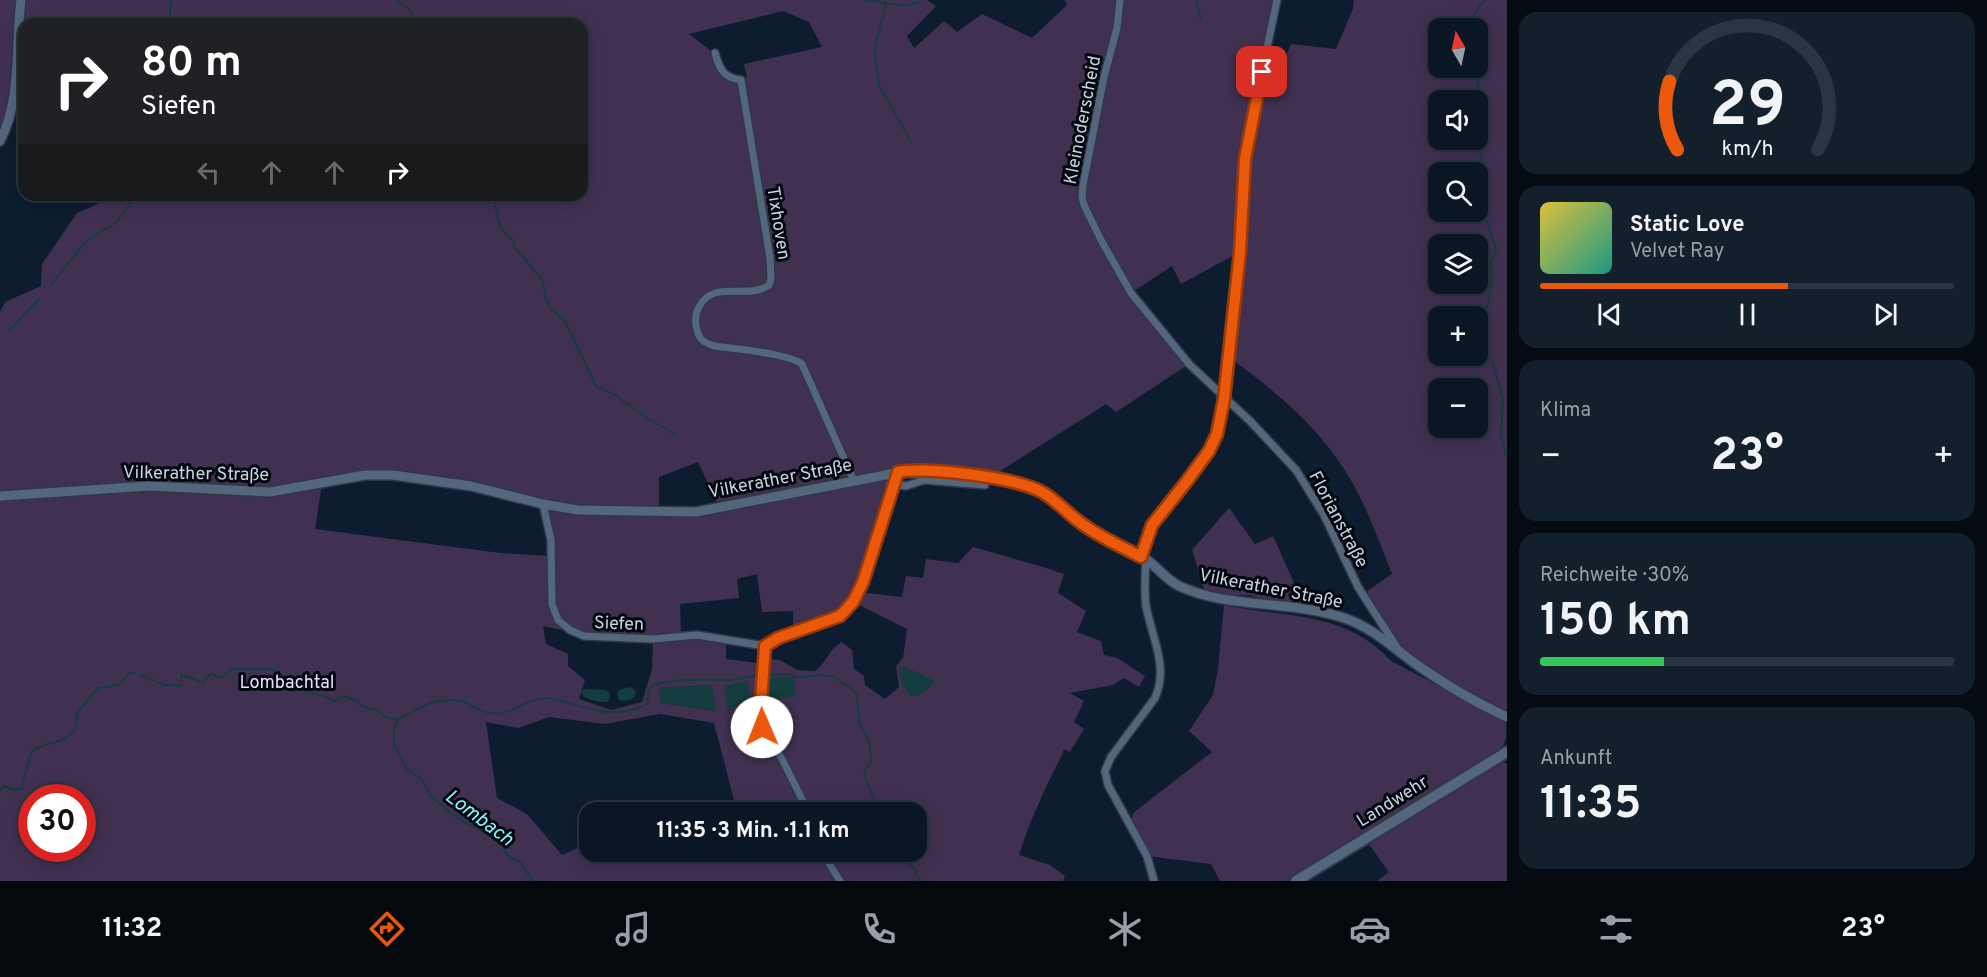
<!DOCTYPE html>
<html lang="de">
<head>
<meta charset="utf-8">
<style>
	:root { --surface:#0a1623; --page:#131f2b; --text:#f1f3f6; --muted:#999fa6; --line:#2a3541; --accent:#ea580c }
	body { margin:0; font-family:Overpass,sans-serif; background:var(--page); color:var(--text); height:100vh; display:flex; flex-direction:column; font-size:22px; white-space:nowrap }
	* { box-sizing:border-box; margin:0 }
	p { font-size:20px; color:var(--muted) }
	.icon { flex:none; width:33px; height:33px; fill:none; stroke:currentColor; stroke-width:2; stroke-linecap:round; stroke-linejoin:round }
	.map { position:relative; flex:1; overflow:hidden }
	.details { display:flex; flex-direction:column; gap:12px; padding:12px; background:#060c13; width:480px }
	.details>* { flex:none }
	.hud { position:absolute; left:18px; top:18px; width:570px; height:183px; border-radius:18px; box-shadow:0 3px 15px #0003,0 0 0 2px var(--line); background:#202124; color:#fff; overflow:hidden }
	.needle { width:39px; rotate:351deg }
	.controls { position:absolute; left:1428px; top:18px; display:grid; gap:12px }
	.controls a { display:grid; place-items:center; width:60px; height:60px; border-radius:12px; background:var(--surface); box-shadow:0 3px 15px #0003,0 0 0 2px var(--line); font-size:30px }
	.speed { position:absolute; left:18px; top:784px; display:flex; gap:12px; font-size:30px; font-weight:700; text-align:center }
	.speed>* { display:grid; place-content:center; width:78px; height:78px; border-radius:50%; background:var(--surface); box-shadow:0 3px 15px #0003,0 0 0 2px var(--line); line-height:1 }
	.speed .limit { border:9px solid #d22; background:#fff; color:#111 }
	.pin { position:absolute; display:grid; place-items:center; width:51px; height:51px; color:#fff; margin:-26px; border-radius:12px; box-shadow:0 3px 9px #0006 }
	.me { position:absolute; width:66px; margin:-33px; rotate:359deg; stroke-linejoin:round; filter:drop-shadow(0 0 4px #0008) }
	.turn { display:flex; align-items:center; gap:21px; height:126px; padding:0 24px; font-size:27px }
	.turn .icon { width:78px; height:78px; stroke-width:2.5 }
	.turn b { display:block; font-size:42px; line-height:51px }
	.lanes { display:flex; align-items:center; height:57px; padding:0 24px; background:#0003; justify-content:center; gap:30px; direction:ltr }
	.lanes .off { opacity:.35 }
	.big { font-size:45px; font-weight:700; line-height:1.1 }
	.details .card { flex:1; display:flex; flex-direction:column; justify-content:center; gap:9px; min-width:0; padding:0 21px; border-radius:18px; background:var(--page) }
	.details .dial { align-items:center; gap:0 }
	.dial svg { height:156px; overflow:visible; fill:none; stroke:var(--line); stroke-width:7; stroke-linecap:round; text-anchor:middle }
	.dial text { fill:var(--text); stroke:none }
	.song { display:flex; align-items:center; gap:18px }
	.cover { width:72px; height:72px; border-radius:9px; background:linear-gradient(135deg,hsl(50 70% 55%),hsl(170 70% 35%)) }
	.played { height:6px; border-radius:3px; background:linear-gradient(90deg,var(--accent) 60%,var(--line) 60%) }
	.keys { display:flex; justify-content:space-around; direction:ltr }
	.heat { display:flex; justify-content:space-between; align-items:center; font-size:33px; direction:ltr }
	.charge { height:9px; border-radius:4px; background:linear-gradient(90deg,#34c759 30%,var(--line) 0) }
	.trip { position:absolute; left:579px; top:802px; width:348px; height:60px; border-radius:18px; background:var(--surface); box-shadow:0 3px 15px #0003,0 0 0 2px var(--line); font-weight:700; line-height:60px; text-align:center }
	.tab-bar { display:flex; height:96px; justify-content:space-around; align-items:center; background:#04090e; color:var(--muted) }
	.tab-bar .icon { width:42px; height:42px }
	.tab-bar .selected { color:var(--accent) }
	.tab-bar b { font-size:27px; color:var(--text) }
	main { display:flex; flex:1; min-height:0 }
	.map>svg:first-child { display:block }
	.green { fill:#403151; fill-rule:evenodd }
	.water { fill:#143d3f }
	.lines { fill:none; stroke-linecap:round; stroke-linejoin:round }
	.stream { stroke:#143d3f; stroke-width:2 }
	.minor-casing { stroke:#303846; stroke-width:10 }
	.tertiary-casing { stroke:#303846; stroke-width:12 }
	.secondary-casing { stroke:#303846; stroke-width:14 }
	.minor { stroke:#53667c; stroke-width:7 }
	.tertiary { stroke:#53667c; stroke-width:9 }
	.secondary { stroke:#53667c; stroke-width:10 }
	.route-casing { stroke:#983908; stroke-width:15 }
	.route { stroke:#ea580c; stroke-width:10 }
	.labels { text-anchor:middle; stroke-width:6; stroke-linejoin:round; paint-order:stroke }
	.street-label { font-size:18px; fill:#c9d4e0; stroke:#03070f }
	.park-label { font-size:18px; fill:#eaddfb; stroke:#03070f }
	.water-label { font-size:20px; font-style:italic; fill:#85f7ff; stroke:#03070f }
</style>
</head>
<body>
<main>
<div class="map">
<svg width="1507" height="881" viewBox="0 0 1507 881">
	<rect width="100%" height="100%" fill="#0d1d2f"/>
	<g class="green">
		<path d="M0,0h927l9,6 -29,30 7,12 30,-27 13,11 25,-18 50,24 35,-33 -2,-5h212l-15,72 16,3 13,-31 45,5 17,-40 1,-9h153v713c-34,-16 -73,-36 -100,-61l-5,2 -39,-60 29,-20c-14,-35 -27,-73 -48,-105 -28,-44 -69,-78 -111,-109l13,-197 -10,91 -55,30 -9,-18 -41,27 58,71 -73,48 -10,-8 -117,74 -91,-6 -39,120 43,5 4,-21 17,2 3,-19 32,4 15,-16 70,20 21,7 -6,19 28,18 -9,21 24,9 3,14 13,3 28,18 -6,11 -15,-9 -11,7 -43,8 14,8 -10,21 10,7 -14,23 -7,-3v4c-17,33 -33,67 -44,102l31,10 15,11 -2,5h-1063v-569l5,-10 36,-16 1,-22 35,-51 30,-13 3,-5h472v-171h-558v22h-6l-3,35 -15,60zM783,11l26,11 13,25 -78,17 3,14 -20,2 -16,-29 -22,-17zM1438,28h40v40h-40zM1438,100h40v40h-40zM1438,172h40v40h-40zM1438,244h40v40h-40zM1438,316h40v40h-40zM1438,388h40v40h-40zM698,462l21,45 -60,5v-35zM365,475l51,2 127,27 8,52 -51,-3 -185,-24 7,-46zM757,574l5,38 31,-1v22l52,-21 8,-10 54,27 -4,29 -7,8 3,21 -14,12 -20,-14 -1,-9 -10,-7 -2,-19 -10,-8c-14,8 -14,19 -27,29l-18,-1 -17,-10 -12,-1v17l-4,1v-13l-38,-5v-20l-45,-4 -1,-31 59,-6 -2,-19zM543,626l53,11 57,2 -1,30 -10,33 -31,8 -32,-11 6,-19 -17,-14v-12l-22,-10zM748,681l-20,30 4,-26zM712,685l3,26 -54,-8 -2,-15zM660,714l54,9 21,81 -34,9h215v39h-326l-1,-9 -27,12 -35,-41 -30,-16 -11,-76 32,6 31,-11 56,7zM32,798h50v51h-50z"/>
		<polygon points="1229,508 1255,544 1273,536 1304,605 1265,601 1250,595 1223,595 1204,589 1192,550"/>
		<path d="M1224,605c60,13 121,5 167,56l115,60c1,18 1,24 -14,35l-202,125h-70l-9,-17 -64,-8 -16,-29 2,-14 79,-61 -23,-21 24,-36 5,-26z"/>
		<polygon points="1500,761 1506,763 1507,766 1507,881 1377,881 1389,872 1368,843"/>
	</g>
	<g class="water">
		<path d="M899,666c9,1 29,11 37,16l-16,13 -10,1 -8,-12z"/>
		<polygon points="769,677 794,678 795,696 771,700 768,698"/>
		<polygon points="748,681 750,698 728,712 724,686"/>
		<polygon points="712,685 716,711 661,703 659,688"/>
		<path d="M630,687l4,2 2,4c-2,8 -8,7 -15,8 -4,-3 -5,-6 -2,-11z"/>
		<path d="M583,689l23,1 4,4 -1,7c-8,3 -18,-1 -26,-5l-1,-4z"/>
	</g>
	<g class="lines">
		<g class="stream">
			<polyline points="171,0 170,11 171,24"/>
			<polyline points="396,0 409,9 420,24"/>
			<polyline points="866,0 886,3 874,50 879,85 911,142"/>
			<polyline points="1196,0 1201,19"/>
			<polyline points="886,3 902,6 919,2"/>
			<polyline points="1469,28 1472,18 1484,0"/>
			<polyline points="1477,100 1479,59 1478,54"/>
			<polyline points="1478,116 1483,129 1479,149 1483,165 1480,200 1496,249 1491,263 1492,280 1485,319 1478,338"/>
			<polyline points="493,195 500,227 514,242 514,247 542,279 546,298 551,309 565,321 596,386 615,395 647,418 676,435"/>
			<polyline points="51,285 85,242 115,223 137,195"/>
			<polyline points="9,331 39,299"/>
			<polyline points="1478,338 1492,361 1503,399 1501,438 1507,456"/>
			<path d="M141,675l23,10 16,1 2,-11 21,8 7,-9h2l7,4 14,-9h38l8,4 7,14 8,5 9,-3c12,8 17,2 31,12l10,-5 12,5 6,5 18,5 4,6 14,3 -4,9v16l13,24 16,12 7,14 18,16 16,11 23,11 15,13 5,9 13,7 13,19"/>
			<path d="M769,675l18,-1 12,4 20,-3 14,1 24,17 2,28 11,24 1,17 -7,9c3,17 10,28 19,42"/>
			<path d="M398,720c20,-13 45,-26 69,-17 10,5 18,11 30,11 14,0 32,-17 52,-16 2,0 7,2 9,2 22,5 44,16 67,11 9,-1 15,-2 22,-7 1,-6 0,-13 5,-17 8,-9 56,-7 69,-7 11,1 25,-3 36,-5"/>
			<polyline points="0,790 4,786 15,790 21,789 31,753 36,748 65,739 75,730 77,713 98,688 119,685 130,673 134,673"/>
			<polyline points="907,852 909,865 915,869 916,876 920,881"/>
		</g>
		<defs>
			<g id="minor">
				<polyline points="1120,0 1117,28 1104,77 1083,185 1082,197 1084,205 1101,240 1131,293 1189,364 1250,421 1296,470 1324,515 1358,587 1398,649"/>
				<path d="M715,53c4,15 8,25 26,27l29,178 1,21 -2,6c-21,16 -55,-7 -70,22 -4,7 -4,16 -2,23 2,10 8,13 17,16 21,3 72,7 88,18l52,117"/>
				<polyline points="895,484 906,486 924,480 985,485"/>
				<polyline points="543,504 551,540 552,604 558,620 570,630 584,636 653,639 697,635 765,646 778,638 840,616 853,602 867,571 898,472"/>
				<polyline points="1141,557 1152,525 1187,481 1209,451 1217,434 1224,399 1240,252 1248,138 1277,0"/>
				<path d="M1146,559c-1,16 -2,32 0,47 6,32 23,61 9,92l-44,59 -6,14 3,14 39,71 7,25"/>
				<polyline points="765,646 760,714 762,727 781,757 809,813"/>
				<polyline points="825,852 830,865 840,881"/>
			</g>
			<g id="tertiary">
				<path d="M0,141c22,-43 15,-94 21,-141"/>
				<path d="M0,496l149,-10 121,6 95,-17h28l78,11 72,18 35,6 118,2 210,-41c31,-2 108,6 135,20 18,11 32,28 50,39 18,11 39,18 56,30 11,8 20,20 32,26 50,23 112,14 165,32 28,9 52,32 76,49 28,19 56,36 87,50"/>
			</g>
			<polyline id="secondary" points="1296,881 1507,752"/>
		</defs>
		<use href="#minor" class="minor-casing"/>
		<use href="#tertiary" class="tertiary-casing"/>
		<use href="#secondary" class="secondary-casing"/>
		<use href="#minor" class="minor"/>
		<use href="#tertiary" class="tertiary"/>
		<use href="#secondary" class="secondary"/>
	</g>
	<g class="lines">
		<defs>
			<path id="route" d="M762,727l-2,-13 5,-68 13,-8 62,-22 13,-14 10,-20 35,-110c31,-5 116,5 144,20 14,8 26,22 39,31 18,14 40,23 60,34l11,-32 35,-44 22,-30 8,-17 7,-35 16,-147 5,-93 17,-87"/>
		</defs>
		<use href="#route" class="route-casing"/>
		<use href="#route" class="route"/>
	</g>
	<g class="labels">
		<g class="street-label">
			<text transform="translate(1082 120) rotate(-79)" y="6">Kleinoderscheid</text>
			<text transform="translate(779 223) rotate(81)" y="6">Tixhoven</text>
			<text transform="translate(196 473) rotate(1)" y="6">Vilkerather Straße</text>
			<text transform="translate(780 478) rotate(-11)" y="6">Vilkerather Straße</text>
			<text transform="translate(1339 519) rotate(62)" y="6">Florianstraße</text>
			<text transform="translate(1271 588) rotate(11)" y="6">Vilkerather Straße</text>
			<text transform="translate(619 623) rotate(2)" y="6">Siefen</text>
			<text transform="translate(1392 801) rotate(-32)" y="6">Landwehr</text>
		</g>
		<g class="park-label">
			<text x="287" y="688">Lombachtal</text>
		</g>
		<g class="water-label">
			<text transform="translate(480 817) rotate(37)" y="7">Lombach</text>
		</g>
	</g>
</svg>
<div class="controls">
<a><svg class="needle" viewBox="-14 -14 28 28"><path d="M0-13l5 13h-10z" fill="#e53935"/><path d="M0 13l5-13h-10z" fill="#999fa6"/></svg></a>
<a><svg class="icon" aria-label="sound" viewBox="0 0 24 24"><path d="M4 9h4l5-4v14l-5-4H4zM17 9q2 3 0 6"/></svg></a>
<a><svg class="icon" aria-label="search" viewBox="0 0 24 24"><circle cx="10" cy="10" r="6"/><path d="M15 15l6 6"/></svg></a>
<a><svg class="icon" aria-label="layers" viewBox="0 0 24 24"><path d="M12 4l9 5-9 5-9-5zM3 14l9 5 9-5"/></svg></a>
<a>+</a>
<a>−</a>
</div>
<div class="speed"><div class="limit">30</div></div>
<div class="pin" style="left:1262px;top:72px;background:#d93025"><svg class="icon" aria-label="arrive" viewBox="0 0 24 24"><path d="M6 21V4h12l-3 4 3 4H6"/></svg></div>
<svg class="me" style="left:762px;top:727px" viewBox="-20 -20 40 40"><circle r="19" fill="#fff"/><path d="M0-13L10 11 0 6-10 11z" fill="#ea580c"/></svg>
<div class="trip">11:35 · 3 Min. · 1.1 km</div>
<div class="hud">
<div class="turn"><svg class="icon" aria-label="right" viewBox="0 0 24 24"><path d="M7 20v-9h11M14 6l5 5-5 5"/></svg><div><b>80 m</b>Siefen</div></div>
<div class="lanes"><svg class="icon off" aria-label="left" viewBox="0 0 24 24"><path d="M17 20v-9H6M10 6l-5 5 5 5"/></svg><svg class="icon off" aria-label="ahead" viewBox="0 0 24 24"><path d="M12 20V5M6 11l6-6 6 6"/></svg><svg class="icon off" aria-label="ahead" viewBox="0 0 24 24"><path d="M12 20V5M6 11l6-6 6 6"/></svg><svg class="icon" aria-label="right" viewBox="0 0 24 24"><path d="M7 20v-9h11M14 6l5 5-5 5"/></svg></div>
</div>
</div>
<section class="details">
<div class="card dial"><svg viewBox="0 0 100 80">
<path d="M14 69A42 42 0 1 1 86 69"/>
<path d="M14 69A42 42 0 0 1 10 34" stroke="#ea580c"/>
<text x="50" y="56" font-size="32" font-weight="700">29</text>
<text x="50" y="72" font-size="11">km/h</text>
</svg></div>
<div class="card">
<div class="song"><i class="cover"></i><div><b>Static Love</b><p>Velvet Ray</p></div></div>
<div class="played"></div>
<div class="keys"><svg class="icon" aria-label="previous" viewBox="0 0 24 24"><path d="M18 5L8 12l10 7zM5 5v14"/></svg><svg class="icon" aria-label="pause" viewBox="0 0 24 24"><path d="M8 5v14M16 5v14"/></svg><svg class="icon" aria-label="next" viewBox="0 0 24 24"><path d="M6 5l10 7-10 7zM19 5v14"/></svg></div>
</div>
<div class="card"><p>Klima</p>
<div class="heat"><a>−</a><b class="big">23°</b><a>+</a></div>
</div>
<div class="card"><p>Reichweite · 30%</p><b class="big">150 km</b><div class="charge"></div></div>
<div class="card"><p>Ankunft</p><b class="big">11:35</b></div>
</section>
</main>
<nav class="tab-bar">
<b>11:32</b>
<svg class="icon selected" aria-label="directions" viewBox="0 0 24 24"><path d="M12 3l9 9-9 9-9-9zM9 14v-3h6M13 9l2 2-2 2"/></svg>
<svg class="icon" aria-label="music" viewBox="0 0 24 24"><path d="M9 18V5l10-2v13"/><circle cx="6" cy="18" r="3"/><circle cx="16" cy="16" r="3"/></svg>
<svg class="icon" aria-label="phone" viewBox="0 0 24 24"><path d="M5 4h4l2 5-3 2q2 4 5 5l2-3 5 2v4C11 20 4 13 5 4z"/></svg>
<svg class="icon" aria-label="climate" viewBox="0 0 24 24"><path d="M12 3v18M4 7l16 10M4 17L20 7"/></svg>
<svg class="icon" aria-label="car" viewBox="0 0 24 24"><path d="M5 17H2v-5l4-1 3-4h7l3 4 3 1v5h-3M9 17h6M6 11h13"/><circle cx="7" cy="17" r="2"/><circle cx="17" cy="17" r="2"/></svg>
<svg class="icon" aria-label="filters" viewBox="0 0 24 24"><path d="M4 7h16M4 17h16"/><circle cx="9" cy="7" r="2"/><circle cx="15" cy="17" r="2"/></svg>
<b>23°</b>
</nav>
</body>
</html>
